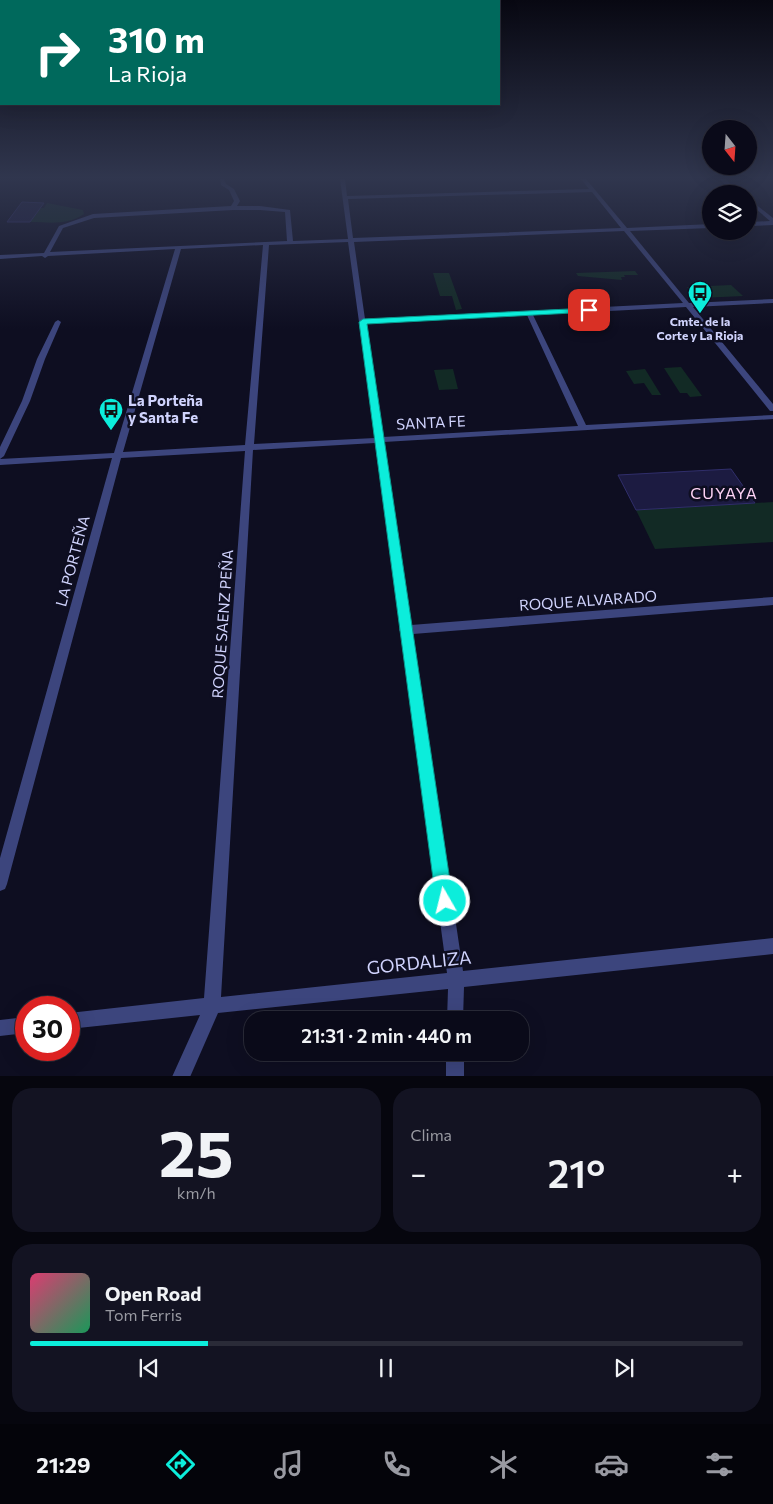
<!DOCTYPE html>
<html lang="es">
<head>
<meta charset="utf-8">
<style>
	:root { --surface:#0a0a19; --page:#131322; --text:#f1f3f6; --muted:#999aa2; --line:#2a2b38; --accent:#0ceddb }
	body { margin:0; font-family:Commissioner,sans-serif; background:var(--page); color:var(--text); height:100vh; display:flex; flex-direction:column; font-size:19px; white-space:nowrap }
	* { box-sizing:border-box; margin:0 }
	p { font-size:16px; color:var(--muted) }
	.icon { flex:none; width:28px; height:28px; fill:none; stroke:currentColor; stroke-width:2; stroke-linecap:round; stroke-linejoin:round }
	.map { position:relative; height:1076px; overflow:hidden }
	.details { display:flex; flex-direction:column; gap:12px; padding:12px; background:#06060e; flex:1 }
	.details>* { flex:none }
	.top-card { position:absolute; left:0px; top:0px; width:500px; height:105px; box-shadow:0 5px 20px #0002,0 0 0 1px var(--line); background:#00695c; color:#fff; overflow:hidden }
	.needle { width:32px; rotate:163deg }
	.controls { position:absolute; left:702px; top:120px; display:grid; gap:10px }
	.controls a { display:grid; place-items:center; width:55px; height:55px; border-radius:50%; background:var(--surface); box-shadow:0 5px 20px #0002,0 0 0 1px var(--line); font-size:25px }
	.speed { position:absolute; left:15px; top:996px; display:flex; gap:10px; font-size:25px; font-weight:700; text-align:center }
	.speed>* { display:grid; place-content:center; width:65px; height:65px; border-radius:50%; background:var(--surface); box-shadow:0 5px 20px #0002,0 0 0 1px var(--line); line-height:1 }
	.speed .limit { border:8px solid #d22; background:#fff; color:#111 }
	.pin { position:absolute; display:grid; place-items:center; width:42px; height:42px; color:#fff; margin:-21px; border-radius:10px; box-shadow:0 2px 8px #0006 }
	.me { position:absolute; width:55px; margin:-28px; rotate:352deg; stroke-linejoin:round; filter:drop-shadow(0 0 4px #0008) }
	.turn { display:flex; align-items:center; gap:18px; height:105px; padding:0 25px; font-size:22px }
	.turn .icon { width:65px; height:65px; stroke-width:2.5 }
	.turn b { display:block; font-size:35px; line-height:42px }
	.big { font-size:38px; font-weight:600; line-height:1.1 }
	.details .tile { flex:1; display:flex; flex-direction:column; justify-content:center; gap:8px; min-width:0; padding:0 18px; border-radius:20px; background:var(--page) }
	.details .dial { align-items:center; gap:0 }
	.dial b { font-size:65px; line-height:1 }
	.song { display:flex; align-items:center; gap:15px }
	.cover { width:60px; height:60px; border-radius:8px; background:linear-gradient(135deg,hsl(340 70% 55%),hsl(150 70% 35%)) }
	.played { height:5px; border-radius:2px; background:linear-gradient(90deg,var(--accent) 25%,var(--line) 25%) }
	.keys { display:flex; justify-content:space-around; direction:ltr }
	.heat { display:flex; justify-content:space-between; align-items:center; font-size:28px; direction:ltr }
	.details .tiles { flex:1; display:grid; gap:12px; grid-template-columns:1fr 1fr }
	.tile:last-child { grid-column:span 2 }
	.trip { position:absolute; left:244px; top:1011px; width:285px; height:50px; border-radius:20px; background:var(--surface); box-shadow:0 5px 20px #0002,0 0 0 1px var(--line); font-weight:600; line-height:50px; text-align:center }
	.tab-bar { display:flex; height:80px; justify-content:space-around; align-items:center; background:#04040a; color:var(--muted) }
	.tab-bar .icon { width:35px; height:35px }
	.tab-bar .current { color:var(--accent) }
	.tab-bar b { font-size:22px; color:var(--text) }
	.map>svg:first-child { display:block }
	.green { fill:#122a25 }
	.building { fill:#1c1b41; stroke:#302e6b }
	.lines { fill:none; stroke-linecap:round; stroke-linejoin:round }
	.street { fill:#3c457d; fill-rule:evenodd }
	.route { fill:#0ceddb; stroke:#089a8e }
	.labels { text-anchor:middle; stroke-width:5; stroke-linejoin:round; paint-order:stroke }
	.far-poi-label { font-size:12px; font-weight:bold; fill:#d0d3fd; stroke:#0e0e21 }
	.poi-label { font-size:15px; font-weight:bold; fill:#d0d3fd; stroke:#0e0e21; text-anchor:start }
	.street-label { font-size:15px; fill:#d0d3fd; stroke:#0e0e21 }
	.neighbourhood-label { font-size:16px; letter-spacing:1px; fill:#fdd2f5; stroke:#0e0e21 }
	.near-street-label { font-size:18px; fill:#d0d3fd; stroke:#0e0e21 }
</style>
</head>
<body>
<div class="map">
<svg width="773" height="1077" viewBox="0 0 773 1077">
	<rect width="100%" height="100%" fill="#0e0e21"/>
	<g class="green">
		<path d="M47,203l36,7 1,4c-18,12 -35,8 -54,8l10,-14h4z"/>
		<polygon points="635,271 638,275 624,275 625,277 621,277 622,280 578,276 576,273"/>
		<polygon points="433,273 449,273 462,309 456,310 452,296 440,296"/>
		<polygon points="731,285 743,296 700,298 695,296 687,287"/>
		<polygon points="681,367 702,396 690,397 687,393 680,393 664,368"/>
		<polygon points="453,369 458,389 439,390 434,370"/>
		<polygon points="645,369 661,395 652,395 644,383 634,384 626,371"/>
		<polygon points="773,502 773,542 655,549 636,510"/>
	</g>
	<g class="building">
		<polygon points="22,202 44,203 30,222 7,222"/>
		<polygon points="731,469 755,503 636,510 618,475"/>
	</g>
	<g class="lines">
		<g class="street">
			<path d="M220,179h4l2,5 8,5 6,12 -3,5h23l30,4 3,31 55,-2 -8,-60h5l2,17 242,-7 -8,-10h5l41,49 84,-4v4l-81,3 59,72 84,-4v4l-80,4 80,97v7h-3l-84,-104 -153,8 53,110 187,-10v4l-389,23 27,183 362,-28v8l-360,29 50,337 310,-33v16l-309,33 -1,33h-16l1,-31 -230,24 -28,64h-18l28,-62 -131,14v-16l135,-15 41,-547 -124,7 -114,426 -2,5 -5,2v-33l112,-400 -112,7v-6l114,-6 61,-204 -127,7 -3,2 -3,-2 -42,3v-4l44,-2 15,-27 34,-12 138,-8 3,-5 -5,-11 -8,-5zM592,192l29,36 -268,10 -5,-39zM233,210h27l25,2 2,29 -237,11 13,-24 31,-10zM624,231l59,72 -318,16 -11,-77zM348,242l27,196 -121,6 15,-199zM263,245l-18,200 -122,7 58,-203zM527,315l51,111 -195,11 -17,-114zM375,443l25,185 -1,2 2,3 46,340 -226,24 32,-547z"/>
			<polygon points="719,179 725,179 742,194 737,194"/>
			<polygon points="749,199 773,218 773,225 749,226 749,222 770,221 749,203"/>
			<polygon points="58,320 61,322 45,359 30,401 4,456 0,459 0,447 22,401 37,359 55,322"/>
			<polygon points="26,1017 26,1033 0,1036 0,1020"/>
			<rect x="446" y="1052" width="18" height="25"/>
		</g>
	</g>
	<linearGradient id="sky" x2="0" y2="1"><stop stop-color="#080812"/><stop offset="0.54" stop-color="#30364e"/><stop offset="1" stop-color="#30364e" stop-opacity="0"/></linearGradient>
	<rect width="773" height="329" fill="url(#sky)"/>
	<polygon class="route" points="589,308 593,310 591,312 367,324 453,901 451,907 445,910 439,907 436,901 359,322 363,319"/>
	<defs>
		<symbol id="bus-pin" viewBox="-11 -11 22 30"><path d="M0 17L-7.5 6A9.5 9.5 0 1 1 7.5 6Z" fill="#0ceddb" stroke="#0e0e21"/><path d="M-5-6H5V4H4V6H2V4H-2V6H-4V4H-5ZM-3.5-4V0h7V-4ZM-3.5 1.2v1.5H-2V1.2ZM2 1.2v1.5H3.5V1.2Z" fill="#111"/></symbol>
	</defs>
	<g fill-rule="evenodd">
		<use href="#bus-pin" x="686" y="279" width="28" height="38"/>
		<use href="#bus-pin" x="97" y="396" width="28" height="38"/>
	</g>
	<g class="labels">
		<g class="far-poi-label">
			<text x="700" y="326">Cmte. de la<tspan x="700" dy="14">Corte y La Rioja</tspan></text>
		</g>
		<g class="poi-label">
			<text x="128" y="406">La Porteña<tspan x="128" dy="17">y Santa Fe</tspan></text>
		</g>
		<g class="street-label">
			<text transform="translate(431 423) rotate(-3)" y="5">SANTA FE</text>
			<text transform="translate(73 561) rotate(-75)" y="5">LA PORTEÑA</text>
			<text transform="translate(588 601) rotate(-4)" y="5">ROQUE ALVARADO</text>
			<text transform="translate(223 624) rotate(-86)" y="5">ROQUE SAENZ PEÑA</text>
		</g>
		<g class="neighbourhood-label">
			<text x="724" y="499">CUYAYA</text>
		</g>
		<g class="near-street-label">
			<text transform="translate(419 963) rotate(-6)" y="6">GORDALIZA</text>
		</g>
	</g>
</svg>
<div class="controls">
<a><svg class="needle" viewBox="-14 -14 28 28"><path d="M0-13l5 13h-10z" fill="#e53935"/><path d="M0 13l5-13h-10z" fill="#999aa2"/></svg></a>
<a><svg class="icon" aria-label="layers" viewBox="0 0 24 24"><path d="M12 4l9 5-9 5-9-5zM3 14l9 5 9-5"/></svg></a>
</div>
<div class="speed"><div class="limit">30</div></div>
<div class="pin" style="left:589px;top:310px;background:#d93025"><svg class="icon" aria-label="arrive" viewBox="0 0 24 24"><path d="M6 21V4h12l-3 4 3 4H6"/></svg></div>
<svg class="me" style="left:445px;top:901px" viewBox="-20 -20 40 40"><circle r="17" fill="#0ceddb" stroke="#fff" stroke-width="3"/><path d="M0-11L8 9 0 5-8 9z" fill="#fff"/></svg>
<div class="trip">21:31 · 2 min · 440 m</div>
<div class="top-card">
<div class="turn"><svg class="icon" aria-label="right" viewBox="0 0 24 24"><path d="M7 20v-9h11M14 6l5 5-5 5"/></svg><div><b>310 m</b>La Rioja</div></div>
</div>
</div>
<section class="details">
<div class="tiles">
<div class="tile dial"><b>25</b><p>km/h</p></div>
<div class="tile"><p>Clima</p>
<div class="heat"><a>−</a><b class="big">21°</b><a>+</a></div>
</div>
<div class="tile">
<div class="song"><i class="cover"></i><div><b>Open Road</b><p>Tom Ferris</p></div></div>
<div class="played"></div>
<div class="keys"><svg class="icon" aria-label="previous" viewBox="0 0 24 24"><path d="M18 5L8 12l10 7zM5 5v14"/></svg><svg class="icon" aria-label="pause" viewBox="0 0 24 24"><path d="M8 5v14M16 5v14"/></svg><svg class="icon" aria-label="next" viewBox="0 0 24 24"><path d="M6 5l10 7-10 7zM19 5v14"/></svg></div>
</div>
</div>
</section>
<nav class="tab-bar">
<b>21:29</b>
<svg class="icon current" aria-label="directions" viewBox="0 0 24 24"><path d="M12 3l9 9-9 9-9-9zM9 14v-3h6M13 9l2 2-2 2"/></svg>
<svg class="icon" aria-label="music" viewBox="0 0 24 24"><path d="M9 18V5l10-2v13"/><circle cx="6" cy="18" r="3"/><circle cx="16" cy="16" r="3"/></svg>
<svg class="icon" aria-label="phone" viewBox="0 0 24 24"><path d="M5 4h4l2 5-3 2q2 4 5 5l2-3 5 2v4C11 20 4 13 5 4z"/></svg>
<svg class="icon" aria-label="climate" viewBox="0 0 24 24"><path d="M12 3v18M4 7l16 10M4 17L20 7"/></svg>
<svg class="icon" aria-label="car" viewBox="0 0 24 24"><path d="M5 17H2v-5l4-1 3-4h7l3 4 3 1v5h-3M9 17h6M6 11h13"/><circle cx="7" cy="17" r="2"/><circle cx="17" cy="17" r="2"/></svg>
<svg class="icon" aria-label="filters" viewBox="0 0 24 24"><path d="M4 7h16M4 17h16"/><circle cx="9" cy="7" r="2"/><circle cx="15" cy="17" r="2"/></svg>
</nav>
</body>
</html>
